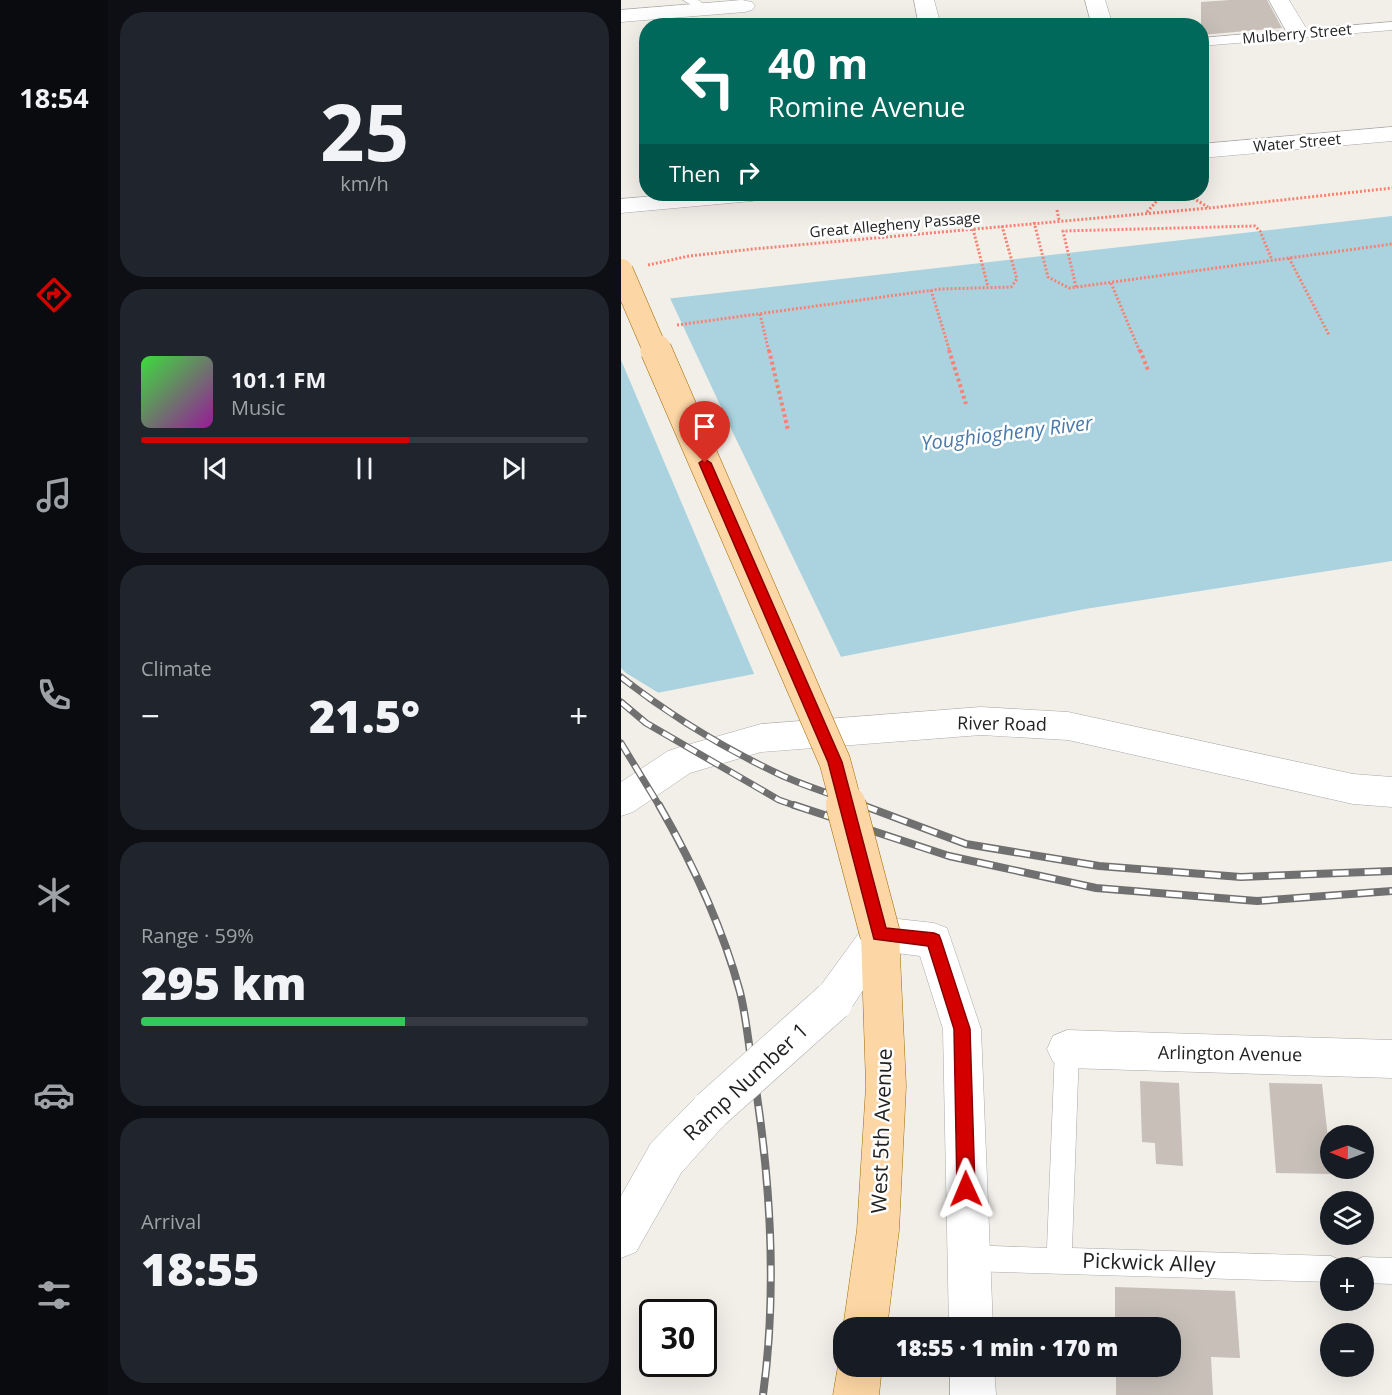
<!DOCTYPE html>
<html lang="en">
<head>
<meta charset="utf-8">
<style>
	:root { --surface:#171b24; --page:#20242c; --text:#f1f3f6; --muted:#9ea1a6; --line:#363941; --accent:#d40000 }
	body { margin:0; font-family:"Open Sans",sans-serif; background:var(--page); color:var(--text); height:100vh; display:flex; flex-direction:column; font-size:22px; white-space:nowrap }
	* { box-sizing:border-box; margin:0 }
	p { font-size:20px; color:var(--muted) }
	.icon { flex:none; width:33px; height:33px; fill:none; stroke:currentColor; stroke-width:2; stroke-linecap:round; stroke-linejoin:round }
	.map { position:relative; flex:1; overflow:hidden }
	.panel { display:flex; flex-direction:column; gap:12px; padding:12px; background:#0d0f14; width:513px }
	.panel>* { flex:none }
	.banner { position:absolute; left:18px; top:18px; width:570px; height:183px; border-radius:24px; box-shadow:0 6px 24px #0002; background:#00695c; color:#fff; overflow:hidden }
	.needle { width:39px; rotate:271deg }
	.buttons { position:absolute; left:699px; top:1125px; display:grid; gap:12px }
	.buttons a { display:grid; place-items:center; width:54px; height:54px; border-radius:50%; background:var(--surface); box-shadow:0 6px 24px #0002; font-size:30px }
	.speed { position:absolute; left:18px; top:1299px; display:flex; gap:12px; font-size:30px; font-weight:700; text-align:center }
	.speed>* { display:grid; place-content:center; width:78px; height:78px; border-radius:50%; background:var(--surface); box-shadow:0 6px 24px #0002; line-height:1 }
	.speed .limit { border:3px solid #111; border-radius:9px; background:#fff; color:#111 }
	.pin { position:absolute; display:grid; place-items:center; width:51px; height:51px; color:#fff; margin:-62px -26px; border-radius:50% 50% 50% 0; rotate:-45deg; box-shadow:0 0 6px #0007 }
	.pin .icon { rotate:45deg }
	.me { position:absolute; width:66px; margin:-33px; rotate:359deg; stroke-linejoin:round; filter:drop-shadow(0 0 4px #0008) }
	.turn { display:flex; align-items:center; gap:21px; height:126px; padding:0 30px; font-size:27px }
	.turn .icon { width:78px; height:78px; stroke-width:2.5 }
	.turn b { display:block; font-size:42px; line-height:51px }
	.then { display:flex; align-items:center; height:57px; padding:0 30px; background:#0003; gap:12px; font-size:22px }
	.big { font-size:45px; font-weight:800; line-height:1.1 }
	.panel .card { flex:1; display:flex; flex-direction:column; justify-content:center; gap:9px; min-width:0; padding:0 21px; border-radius:24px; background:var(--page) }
	.panel .dial { align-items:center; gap:0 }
	.dial b { font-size:78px; line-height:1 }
	.song { display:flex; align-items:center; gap:18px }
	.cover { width:72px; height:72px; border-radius:9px; background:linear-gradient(135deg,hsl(120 70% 55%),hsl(300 70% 35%)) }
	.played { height:6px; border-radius:3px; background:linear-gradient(90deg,var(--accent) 60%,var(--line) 60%) }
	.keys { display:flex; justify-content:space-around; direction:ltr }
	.heat { display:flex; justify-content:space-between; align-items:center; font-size:33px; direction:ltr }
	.charge { height:9px; border-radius:4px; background:linear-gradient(90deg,#34c759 59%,var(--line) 0) }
	.trip { position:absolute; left:212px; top:1317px; width:348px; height:60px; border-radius:24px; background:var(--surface); box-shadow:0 6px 24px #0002; font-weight:800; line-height:60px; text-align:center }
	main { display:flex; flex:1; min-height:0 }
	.menu { display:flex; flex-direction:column; width:108px; justify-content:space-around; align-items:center; background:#090b0e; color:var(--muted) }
	.menu .icon { width:42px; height:42px }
	.menu .on { color:var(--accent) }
	.menu b { font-size:27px; color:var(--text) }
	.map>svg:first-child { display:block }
	.water { fill:#aad3df }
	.pier { fill:#f2efe9 }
	.building { fill:#c7bfb8 }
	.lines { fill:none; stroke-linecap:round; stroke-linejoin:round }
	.service-casing { stroke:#a9a9a9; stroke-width:1 }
	.minor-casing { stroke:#a9a9a9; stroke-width:1 }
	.tertiary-casing { stroke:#a9a9a9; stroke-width:1 }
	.primary-casing { stroke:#a06b00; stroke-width:1 }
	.path-far1 { stroke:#fa8072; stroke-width:3; stroke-dasharray:2 2; stroke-linecap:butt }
	.path { stroke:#fa8072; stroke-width:4; stroke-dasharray:3 3; stroke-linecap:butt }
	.service { fill:#fff; fill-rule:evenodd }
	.minor { fill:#fff; fill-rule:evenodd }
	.tertiary { fill:#fff; fill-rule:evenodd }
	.primary { fill:#fcd6a4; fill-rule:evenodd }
	.rail-far1-casing { stroke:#707070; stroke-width:7 }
	.rail-casing { stroke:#707070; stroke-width:8 }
	.rail-far1 { stroke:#fff; stroke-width:4.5; stroke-dasharray:13; stroke-linecap:butt }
	.rail { stroke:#fff; stroke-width:5; stroke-dasharray:16; stroke-linecap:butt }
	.tertiary-bridge-casing { stroke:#a9a9a9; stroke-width:41; stroke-linecap:butt }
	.primary-bridge-far2-casing { stroke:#a06b00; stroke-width:25; stroke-linecap:butt }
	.primary-bridge-far1-casing { stroke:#a06b00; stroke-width:32; stroke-linecap:butt }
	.primary-bridge-casing { stroke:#a06b00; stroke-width:41; stroke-linecap:butt }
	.tertiary-bridge { stroke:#fff; stroke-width:40 }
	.primary-bridge-far2 { stroke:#fcd6a4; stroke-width:24 }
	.primary-bridge-far1 { stroke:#fcd6a4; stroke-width:31 }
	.primary-bridge { stroke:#fcd6a4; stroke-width:40 }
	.route { fill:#d40000; stroke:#8a0000; stroke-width:1.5 }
	.labels { text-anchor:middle; stroke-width:5; stroke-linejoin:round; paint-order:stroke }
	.far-street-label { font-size:15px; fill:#222; stroke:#fff }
	.street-label { font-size:18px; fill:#222; stroke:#fff }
	.water-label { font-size:20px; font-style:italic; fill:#4a7aab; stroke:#fff }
	.near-street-label { font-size:21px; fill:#222; stroke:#fff }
</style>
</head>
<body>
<main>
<nav class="menu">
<b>18:54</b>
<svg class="icon on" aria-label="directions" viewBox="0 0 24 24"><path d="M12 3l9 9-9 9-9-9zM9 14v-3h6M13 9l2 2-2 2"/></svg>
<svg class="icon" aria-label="music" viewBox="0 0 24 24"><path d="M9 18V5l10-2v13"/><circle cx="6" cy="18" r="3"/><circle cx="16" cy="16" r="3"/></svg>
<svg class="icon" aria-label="phone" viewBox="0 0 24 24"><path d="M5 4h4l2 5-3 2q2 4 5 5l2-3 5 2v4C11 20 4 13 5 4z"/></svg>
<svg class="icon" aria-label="climate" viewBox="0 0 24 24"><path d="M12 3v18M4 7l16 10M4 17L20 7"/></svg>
<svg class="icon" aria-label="car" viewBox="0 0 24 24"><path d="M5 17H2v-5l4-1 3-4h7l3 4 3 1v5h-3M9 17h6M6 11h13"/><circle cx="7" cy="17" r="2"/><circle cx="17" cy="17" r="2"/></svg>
<svg class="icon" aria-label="filters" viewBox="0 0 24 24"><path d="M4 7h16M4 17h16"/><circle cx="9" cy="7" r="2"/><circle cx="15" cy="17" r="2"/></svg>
</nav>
<section class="panel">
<div class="card dial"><b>25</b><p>km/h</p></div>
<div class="card">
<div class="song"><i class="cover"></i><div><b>101.1 FM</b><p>Music</p></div></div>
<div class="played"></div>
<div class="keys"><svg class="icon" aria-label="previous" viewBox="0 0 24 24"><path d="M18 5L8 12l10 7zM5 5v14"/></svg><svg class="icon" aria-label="pause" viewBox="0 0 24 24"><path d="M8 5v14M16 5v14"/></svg><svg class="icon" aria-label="next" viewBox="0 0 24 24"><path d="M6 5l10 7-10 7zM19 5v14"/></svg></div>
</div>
<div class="card"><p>Climate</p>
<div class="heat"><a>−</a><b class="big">21.5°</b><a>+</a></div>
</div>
<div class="card"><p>Range · 59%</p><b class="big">295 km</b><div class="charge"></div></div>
<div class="card"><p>Arrival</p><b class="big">18:55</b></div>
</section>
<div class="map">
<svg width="771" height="1395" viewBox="0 0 771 1395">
	<rect width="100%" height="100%" fill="#f2efe9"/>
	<polygon class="water" points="771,216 771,561 464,609 0,700 0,304"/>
	<g class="pier">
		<polygon points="48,296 115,439 221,659 134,676 0,360 0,301"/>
		<polygon points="0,668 5,673 41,695 0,703"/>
	</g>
	<g class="building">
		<polygon points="609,0 646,0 661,28 580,35 580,2"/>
		<polygon points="519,1081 558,1083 562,1166 535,1164 534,1143 521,1142"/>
		<polygon points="648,1083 701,1084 711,1174 655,1173"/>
		<polygon points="494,1287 614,1291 619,1358 590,1357 592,1395 495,1395 495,1366 549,1366 549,1328 494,1328"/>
	</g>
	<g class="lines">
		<defs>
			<g id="service">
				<polygon points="62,0 77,0 90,9 84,13"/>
				<polygon points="771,22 771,30 580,46 580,38"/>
				<polygon points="446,1038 454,1041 458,1049 451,1248 710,1256 719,1260 722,1268 710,1268 710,1282 347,1271 338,1267 334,1258 338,1249 347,1245 426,1248 434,1049 438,1041"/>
				<polygon points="742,1257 771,1258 771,1284 742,1283 742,1268 730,1268 733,1261"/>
			</g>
			<g id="minor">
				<polygon points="121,0 131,2 134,6 131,10 124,12 0,22 0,10"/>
				<polygon points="293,0 313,0 320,26 298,26"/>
				<polygon points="464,0 484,0 492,26 471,26"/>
				<polygon points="648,0 668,0 688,33 685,38 677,39 669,38"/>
				<polygon points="771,127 771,141 580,158 580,144"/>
				<polygon points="56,194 143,194 140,199 131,201 0,213 0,199"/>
				<polygon points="259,917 313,923 326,928 360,1029 372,1328 328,1328 322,1029 299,956 259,951 246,946 240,934 246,922"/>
				<polygon points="446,1030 771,1040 771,1078 446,1068 432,1062 426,1049 432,1036"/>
				<polygon points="329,1366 373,1366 375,1395 329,1395"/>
			</g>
			<g id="tertiary">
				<polygon points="360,707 447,712 732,774 771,777 771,807 732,804 447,740 360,735 140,752 69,773 12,812 0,816 0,782 47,751 59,747 140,724"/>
				<polygon points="259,917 272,922 278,934 272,946 226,1014 212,1019 198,1014 193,1001 198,988 246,922"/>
				<polygon points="90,1090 104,1096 110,1110 104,1124 60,1173 15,1252 0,1258 0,1196 30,1143 76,1096"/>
			</g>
			<g id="primary">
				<polygon points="259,917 272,922 278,934 285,1086 278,1230 266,1328 222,1328 236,1230 245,1086 240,934 246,922"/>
				<polygon points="222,1353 222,1366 261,1366 258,1395 212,1395 217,1366"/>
			</g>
		</defs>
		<use href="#service" class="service-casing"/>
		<use href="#minor" class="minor-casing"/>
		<use href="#tertiary" class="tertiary-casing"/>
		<use href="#primary" class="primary-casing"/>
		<g class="path-far1">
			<polyline points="565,194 587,207"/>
			<polyline points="436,210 438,220"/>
			<polyline points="526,212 542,194"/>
			<polyline points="413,222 427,277 448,288 771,244"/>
			<polyline points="352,229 367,287"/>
			<polyline points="668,258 708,335"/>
			<polyline points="27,265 68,256 132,249 588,208 771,188"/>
			<polyline points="490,283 519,352"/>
			<polyline points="455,287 442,231 634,226 639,231 651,260"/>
			<polyline points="310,290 329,352"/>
			<polyline points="139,314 148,352"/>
			<polyline points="56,325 320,289 390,287 396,279 381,226"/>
		</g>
		<g class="path">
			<polyline points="148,350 167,430"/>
			<polyline points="328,350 345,404"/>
			<polyline points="519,350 527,370"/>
		</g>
		<use href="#service" class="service"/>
		<use href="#minor" class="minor"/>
		<use href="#tertiary" class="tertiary"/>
		<use href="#primary" class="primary"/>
		<defs>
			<g id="rail-far1">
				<path d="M0,677c50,39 104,72 162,99 27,12 55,20 83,31"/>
				<polyline points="0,702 25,723 158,800 178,807"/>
				<polyline points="0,743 39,807"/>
			</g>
			<g id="rail">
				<path d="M38,805c34,59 63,121 81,187 6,24 8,49 12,72 18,108 26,222 11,331"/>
				<polyline points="173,805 328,856 475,888 636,901 771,891"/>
				<polyline points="241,805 345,844 478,866 620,877 771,871"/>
			</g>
		</defs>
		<use href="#rail-far1" class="rail-far1-casing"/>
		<use href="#rail" class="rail-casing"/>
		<use href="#rail-far1" class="rail-far1"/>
		<use href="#rail" class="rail"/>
		<defs>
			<polyline id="tertiary-bridge" points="90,1110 212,1001"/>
			<polyline id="primary-bridge-far2" points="0,271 35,352"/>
			<polyline id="primary-bridge-far1" points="35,350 214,762 226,807"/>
			<polyline id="primary-bridge" points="225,805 259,934"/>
		</defs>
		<use href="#tertiary-bridge" class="tertiary-bridge-casing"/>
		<use href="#primary-bridge-far2" class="primary-bridge-far2-casing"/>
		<use href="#primary-bridge-far1" class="primary-bridge-far1-casing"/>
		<use href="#primary-bridge" class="primary-bridge-casing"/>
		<use href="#tertiary-bridge" class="tertiary-bridge"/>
		<use href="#primary-bridge-far2" class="primary-bridge-far2"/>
		<use href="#primary-bridge-far1" class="primary-bridge-far1"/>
		<use href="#primary-bridge" class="primary-bridge"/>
	</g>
	<polygon class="route" points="84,459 90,463 221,762 265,928 313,933 318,935 320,940 349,1029 354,1189 351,1195 345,1198 339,1195 336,1189 333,1029 307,946 253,939 207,762 78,463"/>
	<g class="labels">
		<g class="far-street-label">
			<text transform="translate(676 34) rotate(-5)" y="5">Mulberry Street</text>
			<text transform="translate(676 143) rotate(-5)" y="5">Water Street</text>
			<text transform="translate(274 225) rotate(-5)" y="5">Great Allegheny Passage</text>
		</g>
		<g class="street-label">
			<text transform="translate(381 724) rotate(1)" y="6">River Road</text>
			<text transform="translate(609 1054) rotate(1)" y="6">Arlington Avenue</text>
		</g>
		<g class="water-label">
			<text transform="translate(386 433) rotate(-7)" y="7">Youghiogheny River</text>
		</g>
		<g class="near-street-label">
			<text transform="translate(125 1082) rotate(-43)" y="7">Ramp Number 1</text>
			<text transform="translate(261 1131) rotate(-88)" y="7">West 5th Avenue</text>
			<text transform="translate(528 1263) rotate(2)" y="7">Pickwick Alley</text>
		</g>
	</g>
</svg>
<div class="buttons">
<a><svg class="needle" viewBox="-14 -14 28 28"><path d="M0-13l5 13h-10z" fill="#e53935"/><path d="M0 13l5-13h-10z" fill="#9ea1a6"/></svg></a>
<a><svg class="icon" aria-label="layers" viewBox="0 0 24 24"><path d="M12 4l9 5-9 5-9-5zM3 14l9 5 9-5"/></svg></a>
<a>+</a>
<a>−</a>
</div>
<div class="speed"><div class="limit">30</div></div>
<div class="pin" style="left:84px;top:463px;background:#d93025"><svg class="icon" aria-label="arrive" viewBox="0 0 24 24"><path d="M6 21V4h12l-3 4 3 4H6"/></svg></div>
<svg class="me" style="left:345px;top:1189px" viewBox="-20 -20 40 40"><path d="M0-17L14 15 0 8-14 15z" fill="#d40000" stroke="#fff" stroke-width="4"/></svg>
<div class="trip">18:55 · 1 min · 170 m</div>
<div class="banner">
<div class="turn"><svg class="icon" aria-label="left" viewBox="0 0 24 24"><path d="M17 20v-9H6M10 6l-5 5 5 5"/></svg><div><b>40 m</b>Romine Avenue</div></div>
<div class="then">Then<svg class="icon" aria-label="right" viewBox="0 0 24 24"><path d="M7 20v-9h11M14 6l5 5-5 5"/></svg></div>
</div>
</div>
</main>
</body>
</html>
